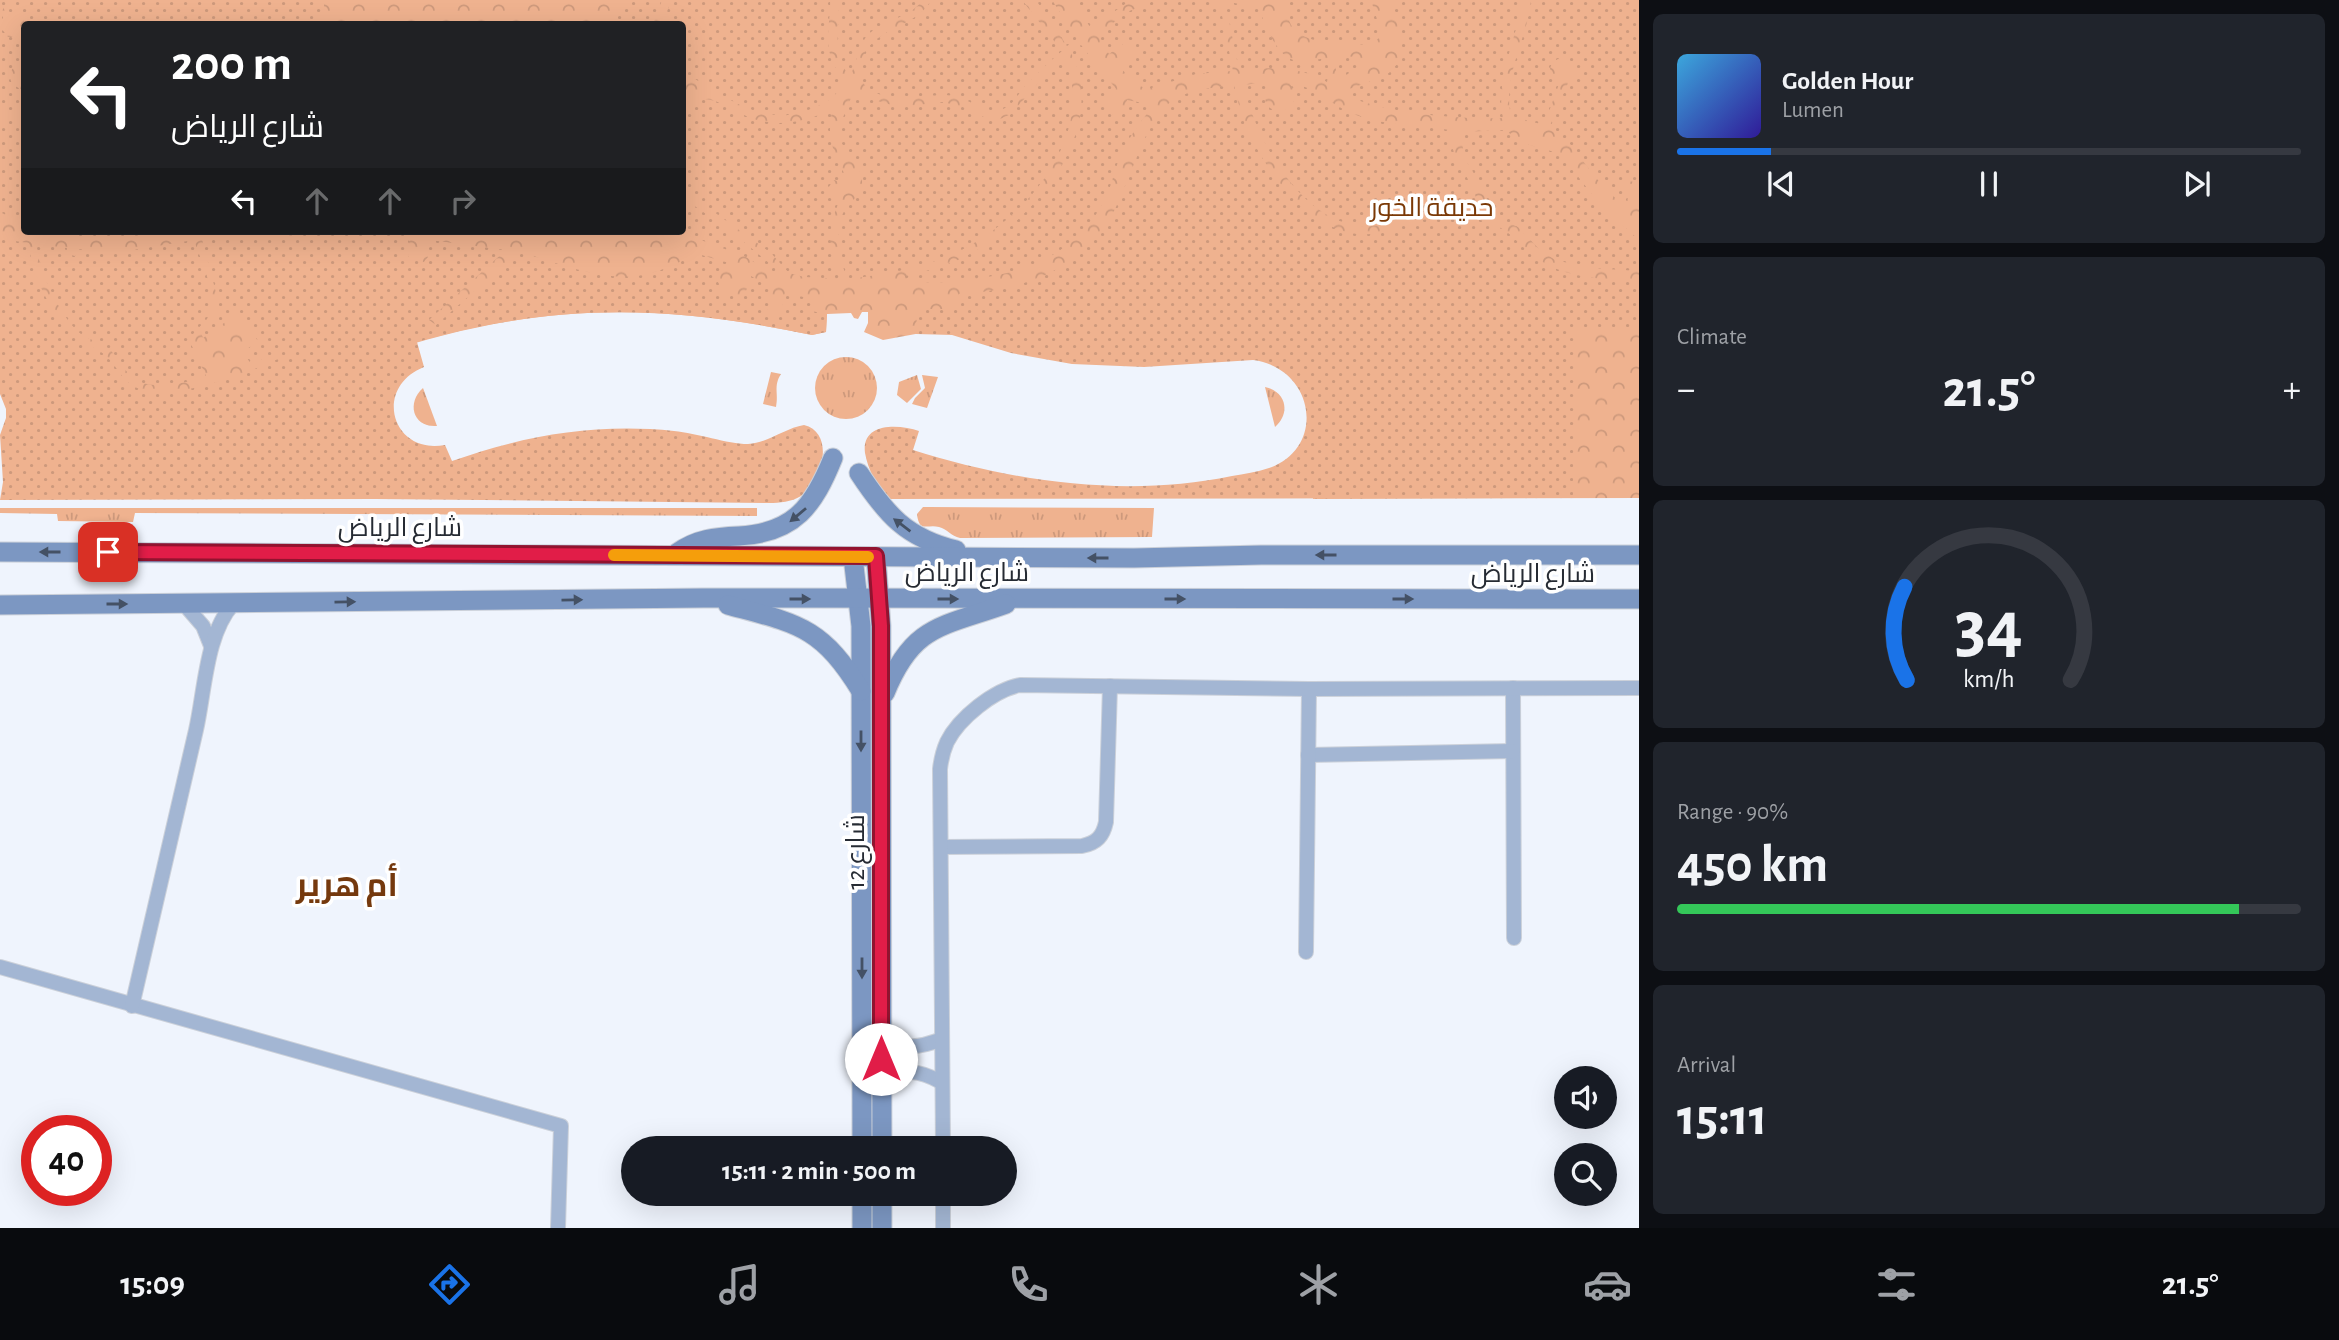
<!DOCTYPE html>
<html lang="en">
<head>
<meta charset="utf-8">
<style>
	:root { --surface:#171b24; --page:#20242c; --text:#f1f3f6; --muted:#9ea1a6; --line:#363941; --accent:#1a73e8 }
	body { margin:0; font-family:"Alegreya Sans",Cairo,sans-serif; background:var(--page); color:var(--text); height:100vh; display:flex; flex-direction:column; font-size:26px; white-space:nowrap }
	* { box-sizing:border-box; margin:0 }
	p { font-size:23px; color:var(--muted) }
	.icon { flex:none; width:38px; height:38px; fill:none; stroke:currentColor; stroke-width:2; stroke-linecap:round; stroke-linejoin:round }
	.map { position:relative; flex:1; overflow:hidden }
	.sheet { display:flex; flex-direction:column; gap:14px; padding:14px; background:#0d0f14; width:700px }
	.sheet>* { flex:none }
	.guide { position:absolute; left:21px; top:21px; width:665px; height:214px; border-radius:7px; box-shadow:0 7px 28px #0002; background:#202124; color:#fff; overflow:hidden }
	.fabs { position:absolute; left:1554px; top:1066px; display:grid; gap:14px }
	.fabs a { display:grid; place-items:center; width:63px; height:63px; border-radius:50%; background:var(--surface); box-shadow:0 7px 28px #0002; font-size:35px }
	.speed { position:absolute; left:21px; top:1115px; display:flex; gap:14px; font-size:35px; font-weight:700; text-align:center }
	.speed>* { display:grid; place-content:center; width:91px; height:91px; border-radius:50%; background:var(--surface); box-shadow:0 7px 28px #0002; line-height:1 }
	.speed .limit { border:10px solid #d22; background:#fff; color:#111 }
	.pin { position:absolute; display:grid; place-items:center; width:60px; height:60px; color:#fff; margin:-30px; border-radius:14px; box-shadow:0 4px 10px #0006 }
	.me { position:absolute; width:77px; margin:-38px; rotate:0deg; stroke-linejoin:round; filter:drop-shadow(0 0 5px #0008) }
	.turn { display:flex; align-items:center; gap:24px; height:147px; padding:0 35px; font-size:32px }
	.turn .icon { width:91px; height:91px; stroke-width:2.5 }
	.turn b { display:block; font-size:49px; line-height:60px }
	.lanes { display:flex; align-items:center; height:66px; padding:0 35px; background:#0003; justify-content:center; gap:35px; direction:ltr }
	.lanes .off { opacity:.35 }
	.big { font-size:52px; font-weight:700; line-height:1.1 }
	.sheet .widget { flex:1; display:flex; flex-direction:column; justify-content:center; gap:10px; min-width:0; padding:0 24px; border-radius:10px; background:var(--page) }
	.sheet .dial { align-items:center; gap:0 }
	.dial svg { height:182px; overflow:visible; fill:none; stroke:var(--line); stroke-width:7; stroke-linecap:round; text-anchor:middle }
	.dial text { fill:var(--text); stroke:none }
	.song { display:flex; align-items:center; gap:21px }
	.cover { width:84px; height:84px; border-radius:10px; background:linear-gradient(135deg,hsl(200 70% 55%),hsl(250 70% 35%)) }
	.played { height:7px; border-radius:4px; background:linear-gradient(90deg,var(--accent) 15%,var(--line) 15%) }
	.keys { display:flex; justify-content:space-around; direction:ltr }
	.heat { display:flex; justify-content:space-between; align-items:center; font-size:38px; direction:ltr }
	.charge { height:10px; border-radius:5px; background:linear-gradient(90deg,#34c759 90%,var(--line) 0) }
	.trip { position:absolute; left:621px; top:1136px; width:396px; height:70px; border-radius:35px; background:var(--surface); box-shadow:0 7px 28px #0002; font-weight:700; line-height:70px; text-align:center }
	.dock { display:flex; height:112px; justify-content:space-around; align-items:center; background:#090b0e; color:var(--muted) }
	.dock .icon { width:49px; height:49px }
	.dock .selected { color:var(--accent) }
	.dock b { font-size:32px; color:var(--text) }
	main { display:flex; flex:1; min-height:0 }
	.map>svg:first-child { display:block }
	.grass { fill:url(#grass-tufts) }
	.forest { fill:url(#forest-crowns); fill-rule:evenodd }
	.garden { fill:url(#garden-dots) }
	.lines { fill:none; stroke-linecap:round; stroke-linejoin:round }
	.street-casing { stroke:#cbd0d9; stroke-width:16 }
	.secondary-casing { stroke:#cbd0d9; stroke-width:21 }
	.street { stroke:#a3b6d3; stroke-width:14 }
	.secondary { stroke:#7c97c2; stroke-width:19 }
	.oneway { fill:#445165 }
	.route-casing { stroke:#92132f; stroke-width:18 }
	.route { stroke:#e11d48; stroke-width:12 }
	.slow { stroke:#f59e0b; stroke-width:12 }
	.labels { text-anchor:middle; stroke-width:7; stroke-linejoin:round; paint-order:stroke }
	.park-label { font-size:26px; fill:#7b3906; stroke:#fff }
	.street-label { font-size:26px; fill:#262b33; stroke:#fff }
	.district-label { font-size:33px; font-weight:bold; fill:#75390d; stroke:#fff }
</style>
</head>
<body>
<main>
<div class="map">
<svg width="1639" height="1228" viewBox="0 0 1639 1228">
	<defs>
		<pattern id="grass-tufts" width="24" height="20" patternUnits="userSpaceOnUse" patternTransform="scale(1.75)"><rect width="24" height="20" fill="#efb28f"/><path d="M3 7l-1-3M5 7V3M7 7l1-3M15 17l-1-3M17 17v-4M19 17l1-3" fill="none" stroke="#cd997c"/></pattern>
		<pattern id="forest-crowns" width="20" height="18" patternUnits="userSpaceOnUse" patternTransform="scale(1.75)"><rect width="20" height="18" fill="#efb28f"/><path d="M2 6a3 3 0 1 1 6 0M12 15a3 3 0 1 1 6 0" fill="none" stroke="#cd997c"/></pattern>
		<pattern id="garden-dots" width="8" height="8" patternUnits="userSpaceOnUse" patternTransform="scale(1.75)"><rect width="8" height="8" fill="#efb28f"/><path d="M2 2h.1M6 6h.1" fill="none" stroke="#cd997c" stroke-width="1.8" stroke-linecap="round"/></pattern>
	</defs>
	<rect width="100%" height="100%" fill="#eff4fd"/>
	<g class="grass">
		<circle cx="846" cy="388" r="31"/>
		<path d="M771,372l10,2c-8,12 -2,20 -5,33l-13,-3z"/>
		<polygon points="917,375 921,389 907,403 897,395 899,382"/>
		<polygon points="922,375 938,377 927,408 912,404 915,398 925,388"/>
		<path d="M1265,387c21,4 26,26 10,40z"/>
		<path d="M423,388l14,38c-24,2 -31,-23 -14,-38z"/>
		<path d="M923,507h5l226,1 -2,29 -192,1c-9,-2 -13,-9 -21,-11 -12,-3 -20,6 -22,-13z"/>
		<polygon points="0,508 757,508 757,516 135,513 133,522 58,521 57,514 0,513"/>
	</g>
	<path class="forest" d="M0,0h1639v498l-326,1 -2,-94 -18,-45 -318,-30 -54,3 -38,7 -19,-8 4,-9v-11h-6l-4,7 -4,-1 -3,-5 -24,1 -1,18 -14,3c-161,-34 -281,-32 -438,21l1,143 -375,-148zM24,24h658v207h-658z"/>
	<g class="garden">
		<polygon points="0,0 324,0 324,24 26,24 21,14 7,13 0,4"/>
		<polygon points="626,0 662,0 653,24 607,24"/>
		<path d="M671,0h159c1,18 -5,36 0,54 2,10 11,20 10,31 -2,11 -13,17 -23,21 -51,27 -92,-11 -134,-34l-1,-48h-19z"/>
		<path d="M838,0h85c-14,19 -41,19 -57,37 -9,12 -9,25 -15,37l-4,-1c-15,-24 -7,-47 -9,-73z"/>
		<path d="M931,0h91l40,51c-14,12 -27,24 -39,37 -5,7 -10,16 -18,20 -16,9 -34,-8 -50,-12 -23,-5 -99,17 -94,-29 4,-40 55,-37 70,-67z"/>
		<polygon points="1036,0 1052,0 1077,39 1067,46"/>
		<polygon points="1073,0 1131,0 1095,25 1090,27"/>
		<polygon points="1156,0 1219,0 1233,71 1196,74 1148,89 1140,86 1119,67 1135,54 1126,42 1109,54 1098,35 1127,12"/>
		<path d="M1290,0h81l9,29 -1,9 -10,7c-29,-2 -93,3 -79,-45z"/>
		<path d="M1392,0h130c-5,41 -27,76 -19,118 -40,2 -129,-5 -162,-26l44,-16c28,-19 14,-49 7,-76z"/>
		<path d="M1531,0h108v183l-15,-3 4,15 -1,11 -5,-1 -26,-27 -26,-34 -21,-16 19,-45 6,-7 1,-8 -5,-7 -12,-2c-8,4 -10,11 -6,20l7,5 -15,41 -33,-9c-9,-41 16,-75 20,-116z"/>
		<path d="M1225,1l33,7c9,17 17,50 40,53 9,2 19,-2 28,-3l3,12 -2,12c-28,-16 -58,-15 -88,-12z"/>
		<polygon points="0,12 3,17 1,28 8,37 19,37 24,31 24,63 14,66 9,75 12,84 22,90 24,111 15,114 0,112"/>
		<path d="M1081,45l35,44 -8,10 -2,9 2,5 11,3 4,-2 4,-14 27,5c-14,17 -26,33 -35,54 -4,11 -7,24 -12,35 -23,53 -72,77 -127,84 -26,4 -54,8 -79,-1 23,-5 46,-11 67,-22 66,-34 142,-125 103,-202z"/>
		<path d="M1339,56l20,1 2,7 -20,15c-6,-5 -8,-18 -2,-23z"/>
		<path d="M1065,58c33,80 -44,167 -114,197 -33,14 -69,20 -104,24 -7,-20 -15,-50 -2,-69 6,-10 16,-14 17,-27 1,-22 -25,-31 -22,-54 2,-11 7,-21 11,-31h16l32,9 44,-5 20,5 25,12h12l11,-5 28,-32z"/>
		<path d="M1267,82l2,4c-13,19 9,34 24,19l1,-14 -4,-7 3,-1c26,7 36,20 58,30 27,12 69,13 99,17 0,35 26,47 29,83 -20,-3 -40,-6 -60,-1 -16,3 -29,12 -46,14 -69,5 -116,-85 -130,-141z"/>
		<path d="M1234,85c5,21 10,41 21,60 21,40 65,94 116,89 13,-1 24,-6 36,-10 22,-7 50,-10 73,-4 33,8 37,26 61,41 27,17 67,20 98,19v50h-64l-2,168 -688,1c-8,-14 -17,-29 -20,-46 -4,-31 34,-29 54,-22l-6,19c102,32 213,48 319,26 12,-2 25,-4 37,-8 58,-20 46,-100 -16,-108l-109,7 -72,-3 -61,-11 -59,-18 -36,-1 1,-25h41l1,-15c61,-3 122,-23 154,-81 8,-15 14,-33 21,-49 9,-20 17,-46 34,-60 18,-15 44,-16 66,-19z"/>
		<path d="M704,99c16,1 26,10 40,16 29,14 63,8 89,-7 -4,15 -5,32 3,47 5,9 9,16 8,28l-10,-3 -6,8 2,9 10,3c-13,26 -12,53 1,79l-37,-2 -15,-4 -18,-20 -68,-49 -20,-21v-65l9,-14z"/>
		<polygon points="24,116 24,224 0,212 0,143 2,137 0,117 16,119"/>
		<polygon points="1506,130 1519,142 1558,153 1563,157 1600,205 1639,240 1639,271 1591,268 1555,260 1539,249 1518,227 1489,215 1486,193 1465,159 1460,132"/>
		<polygon points="683,198 732,232 775,268 777,273 773,274 746,257 677,231 682,231"/>
		<path d="M45,231h119c-41,9 -78,9 -119,0z"/>
		<path d="M399,231l8,3 2,8 -1,14 3,4 13,2 4,-5 2,-17 76,10 -77,70 7,5 83,-73c41,11 86,32 128,22 18,-4 34,-13 51,-20l31,9 1,3 -9,6 -3,10 5,10 15,4 8,-5 5,-15 22,13 -6,23 13,4 5,-23 28,6 -2,12 16,3 -1,18 -14,3c-142,-30 -254,-33 -395,7l7,25c-51,20 -33,88 21,78l7,16c73,-26 145,-38 222,-30 23,2 53,13 74,13 20,-1 37,-16 56,-19 32,8 18,58 -3,71 -10,6 -21,7 -32,7l-394,-4 -375,1 3,-18 -3,-47 6,-17v-9l-6,-15v-155l29,4c0,26 25,78 45,94 9,8 23,10 32,19 16,15 17,32 44,35 37,5 95,-17 128,-32l-3,-6 -24,11 -8,-12 15,-11 -20,-28 -35,25 -2,-6 13,-14 5,-14 -17,-65z"/>
		<path d="M194,240c6,19 25,58 15,76 -6,10 -17,14 -19,26l17,36c-20,3 -44,11 -64,5 -16,-5 -20,-19 -30,-30 -8,-10 -22,-12 -32,-19 -19,-14 -45,-67 -44,-90l30,4 -1,6 9,2 1,-7 45,3z"/>
	</g>
	<g class="lines">
		<defs>
			<g id="street">
				<polyline points="184,604 203,626 211,646"/>
				<polyline points="1513,688 1514,938"/>
				<polyline points="1308,755 1513,751"/>
				<path d="M941,847l141,-1c15,-3 21,-10 24,-24l4,-136"/>
				<polyline points="1306,952 1309,689"/>
				<polyline points="0,967 561,1126 558,1228"/>
				<path d="M132,1006c22,-92 43,-184 64,-276 9,-40 10,-96 37,-126"/>
				<path d="M881,1038c22,12 38,10 61,1"/>
				<path d="M882,1081c22,-13 37,-11 59,1"/>
				<path d="M943,1148l-3,-379c1,-9 3,-18 7,-27 12,-24 47,-52 73,-57l289,4 330,-1"/>
				<polyline points="943,1228 943,1194"/>
			</g>
			<g id="secondary">
				<path d="M859,473c27,41 47,65 97,77"/>
				<polyline points="0,552 1134,558 1261,555 1639,555"/>
				<path d="M677,553c19,-14 39,-16 62,-17 56,-3 75,-31 94,-78"/>
				<polyline points="853,557 861,626 862,1148"/>
				<polyline points="876,557 881,626 882,1148"/>
				<polyline points="0,605 703,598 1639,599"/>
				<path d="M728,605c70,19 93,21 133,86"/>
				<path d="M885,693c28,-69 57,-66 121,-89"/>
				<polyline points="862,1194 862,1228"/>
				<polyline points="882,1194 882,1228"/>
			</g>
		</defs>
		<use href="#street" class="street-casing"/>
		<use href="#secondary" class="secondary-casing"/>
		<use href="#street" class="street"/>
		<use href="#secondary" class="secondary"/>
	</g>
	<defs><path id="oneway-solid" d="M-6-.8H1V-3.2L6.5 0L1 3.2V.8H-6Z" transform="scale(1.75)"/></defs>
	<g class="oneway">
		<use href="#oneway-solid" transform="translate(798 515) rotate(140)"/>
		<use href="#oneway-solid" transform="translate(902 525) rotate(-143)"/>
		<use href="#oneway-solid" transform="translate(50 552) rotate(-180)"/>
		<use href="#oneway-solid" transform="translate(1326 555) rotate(180)"/>
		<use href="#oneway-solid" transform="translate(1098 558) rotate(-180)"/>
		<use href="#oneway-solid" transform="translate(800 599)"/>
		<use href="#oneway-solid" transform="translate(948 599)"/>
		<use href="#oneway-solid" transform="translate(1175 599)"/>
		<use href="#oneway-solid" transform="translate(1403 599)"/>
		<use href="#oneway-solid" transform="translate(572 600) rotate(-1)"/>
		<use href="#oneway-solid" transform="translate(345 602) rotate(-1)"/>
		<use href="#oneway-solid" transform="translate(117 604)"/>
		<use href="#oneway-solid" transform="translate(861 741) rotate(90)"/>
		<use href="#oneway-solid" transform="translate(862 968) rotate(90)"/>
	</g>
	<g class="lines">
		<defs>
			<polyline id="route" points="108,552 876,556 881,626 881,1059"/>
		</defs>
		<use href="#route" class="route-casing"/>
		<use href="#route" class="route"/>
		<polyline class="slow" points="614,555 868,557"/>
	</g>
	<g class="labels">
		<g class="park-label">
			<text x="1432" y="216">حديقة الخور</text>
		</g>
		<g class="street-label">
			<text x="400" y="536">شارع الرياض</text>
			<text x="967" y="581">شارع الرياض</text>
			<text x="1533" y="582">شارع الرياض</text>
			<text transform="translate(855 852) rotate(-90)" y="9">شارع 12</text>
		</g>
		<g class="district-label">
			<text x="347" y="896">أم هرير</text>
		</g>
	</g>
</svg>
<div class="fabs">
<a><svg class="icon" aria-label="sound" viewBox="0 0 24 24"><path d="M4 9h4l5-4v14l-5-4H4zM17 9q2 3 0 6"/></svg></a>
<a><svg class="icon" aria-label="search" viewBox="0 0 24 24"><circle cx="10" cy="10" r="6"/><path d="M15 15l6 6"/></svg></a>
</div>
<div class="speed"><div class="limit">40</div></div>
<div class="pin" style="left:108px;top:552px;background:#d93025"><svg class="icon" aria-label="arrive" viewBox="0 0 24 24"><path d="M6 21V4h12l-3 4 3 4H6"/></svg></div>
<svg class="me" style="left:881px;top:1059px" viewBox="-20 -20 40 40"><circle r="19" fill="#fff"/><path d="M0-13L10 11 0 6-10 11z" fill="#e11d48"/></svg>
<div class="trip">15:11 · 2 min · 500 m</div>
<div class="guide">
<div class="turn"><svg class="icon" aria-label="left" viewBox="0 0 24 24"><path d="M17 20v-9H6M10 6l-5 5 5 5"/></svg><div><b>200 m</b>شارع الرياض</div></div>
<div class="lanes"><svg class="icon" aria-label="left" viewBox="0 0 24 24"><path d="M17 20v-9H6M10 6l-5 5 5 5"/></svg><svg class="icon off" aria-label="ahead" viewBox="0 0 24 24"><path d="M12 20V5M6 11l6-6 6 6"/></svg><svg class="icon off" aria-label="ahead" viewBox="0 0 24 24"><path d="M12 20V5M6 11l6-6 6 6"/></svg><svg class="icon off" aria-label="right" viewBox="0 0 24 24"><path d="M7 20v-9h11M14 6l5 5-5 5"/></svg></div>
</div>
</div>
<section class="sheet">
<div class="widget">
<div class="song"><i class="cover"></i><div><b>Golden Hour</b><p>Lumen</p></div></div>
<div class="played"></div>
<div class="keys"><svg class="icon" aria-label="previous" viewBox="0 0 24 24"><path d="M18 5L8 12l10 7zM5 5v14"/></svg><svg class="icon" aria-label="pause" viewBox="0 0 24 24"><path d="M8 5v14M16 5v14"/></svg><svg class="icon" aria-label="next" viewBox="0 0 24 24"><path d="M6 5l10 7-10 7zM19 5v14"/></svg></div>
</div>
<div class="widget"><p>Climate</p>
<div class="heat"><a>−</a><b class="big">21.5°</b><a>+</a></div>
</div>
<div class="widget dial"><svg viewBox="0 0 100 80">
<path d="M14 69A42 42 0 1 1 86 69"/>
<path d="M14 69A42 42 0 0 1 13 28" stroke="#1a73e8"/>
<text x="50" y="56" font-size="32" font-weight="700">34</text>
<text x="50" y="72" font-size="11">km/h</text>
</svg></div>
<div class="widget"><p>Range · 90%</p><b class="big">450 km</b><div class="charge"></div></div>
<div class="widget"><p>Arrival</p><b class="big">15:11</b></div>
</section>
</main>
<nav class="dock">
<b>15:09</b>
<svg class="icon selected" aria-label="directions" viewBox="0 0 24 24"><path d="M12 3l9 9-9 9-9-9zM9 14v-3h6M13 9l2 2-2 2"/></svg>
<svg class="icon" aria-label="music" viewBox="0 0 24 24"><path d="M9 18V5l10-2v13"/><circle cx="6" cy="18" r="3"/><circle cx="16" cy="16" r="3"/></svg>
<svg class="icon" aria-label="phone" viewBox="0 0 24 24"><path d="M5 4h4l2 5-3 2q2 4 5 5l2-3 5 2v4C11 20 4 13 5 4z"/></svg>
<svg class="icon" aria-label="climate" viewBox="0 0 24 24"><path d="M12 3v18M4 7l16 10M4 17L20 7"/></svg>
<svg class="icon" aria-label="car" viewBox="0 0 24 24"><path d="M5 17H2v-5l4-1 3-4h7l3 4 3 1v5h-3M9 17h6M6 11h13"/><circle cx="7" cy="17" r="2"/><circle cx="17" cy="17" r="2"/></svg>
<svg class="icon" aria-label="filters" viewBox="0 0 24 24"><path d="M4 7h16M4 17h16"/><circle cx="9" cy="7" r="2"/><circle cx="15" cy="17" r="2"/></svg>
<b>21.5°</b>
</nav>
</body>
</html>
